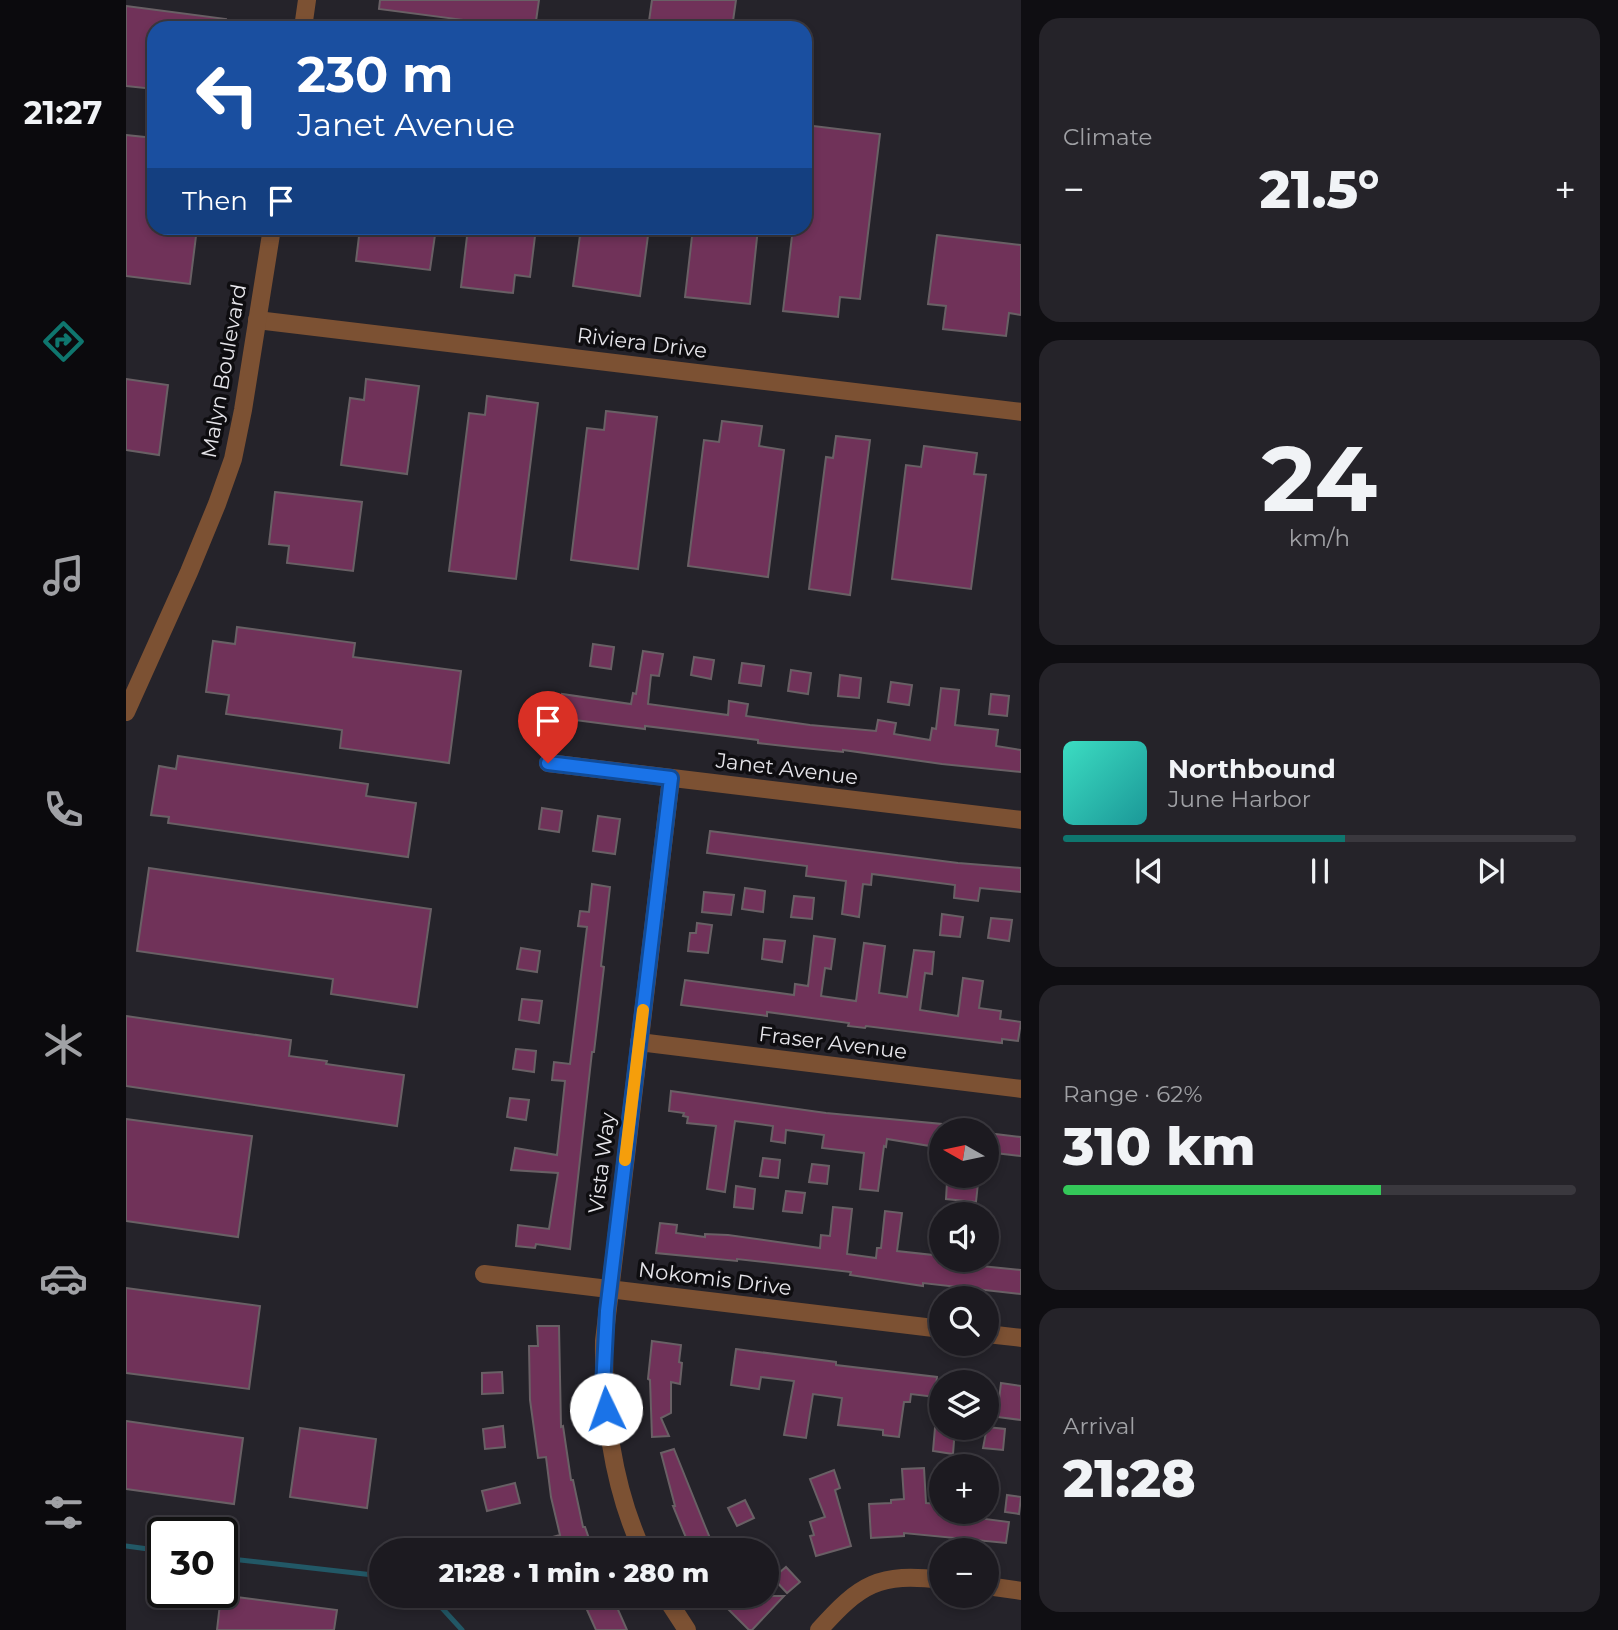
<!DOCTYPE html>
<html lang="en">
<head>
<meta charset="utf-8">
<style>
	:root { --surface:#1c1a20; --page:#252329; --text:#f1f3f6; --muted:#a0a1a5; --line:#3a383e; --accent:#0f766e }
	body { margin:0; font-family:Montserrat,sans-serif; background:var(--page); color:var(--text); height:100vh; display:flex; flex-direction:column; font-size:26px; white-space:nowrap }
	* { box-sizing:border-box; margin:0 }
	p { font-size:23px; color:var(--muted) }
	.icon { flex:none; width:38px; height:38px; fill:none; stroke:currentColor; stroke-width:2; stroke-linecap:round; stroke-linejoin:round }
	.map { position:relative; flex:1; overflow:hidden }
	.side { display:flex; flex-direction:column; gap:18px; padding:18px; background:#0f0e12; width:597px }
	.side>* { flex:none }
	.guide { position:absolute; left:21px; top:21px; width:665px; height:214px; border-radius:21px; box-shadow:0 4px 10px #0003,0 0 0 2px var(--line); background:#1a4fa0; color:#fff; overflow:hidden }
	.needle { width:46px; rotate:279deg }
	.buttons { position:absolute; left:803px; top:1118px; display:grid; gap:14px }
	.buttons a { display:grid; place-items:center; width:70px; height:70px; border-radius:50%; background:var(--surface); box-shadow:0 4px 10px #0003,0 0 0 2px var(--line); font-size:35px }
	.speed { position:absolute; left:21px; top:1517px; display:flex; gap:14px; font-size:35px; font-weight:700; text-align:center }
	.speed>* { display:grid; place-content:center; width:91px; height:91px; border-radius:50%; background:var(--surface); box-shadow:0 4px 10px #0003,0 0 0 2px var(--line); line-height:1 }
	.speed .limit { border:4px solid #111; border-radius:10px; background:#fff; color:#111 }
	.pin { position:absolute; display:grid; place-items:center; width:60px; height:60px; color:#fff; margin:-72px -30px; border-radius:50% 50% 50% 0; rotate:-45deg; box-shadow:0 0 7px #0007 }
	.pin .icon { rotate:45deg }
	.me { position:absolute; width:77px; margin:-38px; rotate:357deg; stroke-linejoin:round; filter:drop-shadow(0 0 5px #0008) }
	.turn { display:flex; align-items:center; gap:24px; height:147px; padding:0 35px; font-size:32px }
	.turn .icon { width:91px; height:91px; stroke-width:2.5 }
	.turn b { display:block; font-size:49px; line-height:60px }
	.then { display:flex; align-items:center; height:66px; padding:0 35px; background:#0003; gap:14px; font-size:26px }
	.big { font-size:52px; font-weight:800; line-height:1.1 }
	.side .widget { flex:1; display:flex; flex-direction:column; justify-content:center; gap:10px; min-width:0; padding:0 24px; border-radius:21px; background:var(--page) }
	.side .dial { align-items:center; gap:0 }
	.dial b { font-size:91px; line-height:1 }
	.song { display:flex; align-items:center; gap:21px }
	.cover { width:84px; height:84px; border-radius:10px; background:linear-gradient(135deg,hsl(170 70% 55%),hsl(180 70% 35%)) }
	.played { height:7px; border-radius:4px; background:linear-gradient(90deg,var(--accent) 55%,var(--line) 55%) }
	.keys { display:flex; justify-content:space-around; direction:ltr }
	.heat { display:flex; justify-content:space-between; align-items:center; font-size:38px; direction:ltr }
	.charge { height:10px; border-radius:5px; background:linear-gradient(90deg,#34c759 62%,var(--line) 0) }
	.trip { position:absolute; left:243px; top:1538px; width:410px; height:70px; border-radius:35px; background:var(--surface); box-shadow:0 4px 10px #0003,0 0 0 2px var(--line); font-weight:800; line-height:70px; text-align:center }
	main { display:flex; flex:1; min-height:0 }
	.tab-bar { display:flex; flex-direction:column; width:126px; justify-content:space-around; align-items:center; background:#0b0a0d; color:var(--muted) }
	.tab-bar .icon { width:49px; height:49px }
	.tab-bar .selected { color:var(--accent) }
	.tab-bar b { font-size:32px; color:var(--text) }
	.map>svg:first-child { display:block }
	.lines { fill:none; stroke-linecap:round; stroke-linejoin:round }
	.stream { stroke:#225866; stroke-width:5 }
	.building { fill:#703259; stroke:#696065; stroke-width:2 }
	.minor { stroke:#7c5133; stroke-width:18 }
	.route-casing { stroke:#114b97; stroke-width:18 }
	.route { stroke:#1a73e8; stroke-width:12 }
	.slow { stroke:#f59e0b; stroke-width:12 }
	.labels { text-anchor:middle; stroke-width:7; stroke-linejoin:round; paint-order:stroke }
	.street-label { font-size:21px; fill:#e6e5ea; stroke:#0e0d10 }
</style>
</head>
<body>
<main>
<nav class="tab-bar">
<b>21:27</b>
<svg class="icon selected" aria-label="directions" viewBox="0 0 24 24"><path d="M12 3l9 9-9 9-9-9zM9 14v-3h6M13 9l2 2-2 2"/></svg>
<svg class="icon" aria-label="music" viewBox="0 0 24 24"><path d="M9 18V5l10-2v13"/><circle cx="6" cy="18" r="3"/><circle cx="16" cy="16" r="3"/></svg>
<svg class="icon" aria-label="phone" viewBox="0 0 24 24"><path d="M5 4h4l2 5-3 2q2 4 5 5l2-3 5 2v4C11 20 4 13 5 4z"/></svg>
<svg class="icon" aria-label="climate" viewBox="0 0 24 24"><path d="M12 3v18M4 7l16 10M4 17L20 7"/></svg>
<svg class="icon" aria-label="car" viewBox="0 0 24 24"><path d="M5 17H2v-5l4-1 3-4h7l3 4 3 1v5h-3M9 17h6M6 11h13"/><circle cx="7" cy="17" r="2"/><circle cx="17" cy="17" r="2"/></svg>
<svg class="icon" aria-label="filters" viewBox="0 0 24 24"><path d="M4 7h16M4 17h16"/><circle cx="9" cy="7" r="2"/><circle cx="15" cy="17" r="2"/></svg>
</nav>
<div class="map">
<svg width="896" height="1630" viewBox="0 0 896 1630">
	<rect width="100%" height="100%" fill="#25232a"/>
	<g class="lines">
		<g class="stream">
			<polyline points="0,1546 37,1551"/>
			<polyline points="96,1558 256,1576"/>
			<polyline points="305,1596 336,1630"/>
		</g>
	</g>
	<g class="building">
		<polygon points="254,0 413,0 409,28 360,28 361,23 253,9"/>
		<polygon points="526,0 610,0 606,28 522,28"/>
		<polygon points="0,6 100,19 99,28 28,28 28,89 0,86"/>
		<polygon points="679,125 754,134 734,299 714,297 712,317 657,311 667,228 679,228"/>
		<polygon points="0,135 28,138 28,228 71,228 64,284 0,276"/>
		<polygon points="234,228 310,228 304,270 230,261"/>
		<polygon points="342,228 410,228 404,277 389,275 387,293 335,287"/>
		<polygon points="455,228 523,228 514,296 447,286"/>
		<polygon points="567,228 632,228 624,304 559,297"/>
		<polygon points="811,235 895,245 895,315 883,313 880,336 817,329 820,306 802,304"/>
		<polygon points="0,379 42,385 33,455 0,450"/>
		<polygon points="240,379 293,386 281,474 215,465 224,398 238,400"/>
		<polygon points="361,396 412,403 390,579 323,571 343,413 359,415"/>
		<polygon points="480,411 531,417 512,569 445,560 461,428 478,430"/>
		<polygon points="596,421 636,426 633,446 658,450 642,577 562,566 578,440 593,442"/>
		<polygon points="710,436 744,440 724,595 683,589 700,457 707,458"/>
		<polygon points="798,446 851,453 848,474 860,475 845,589 766,579 780,465 795,467"/>
		<polygon points="149,492 236,502 227,571 161,563 163,546 143,544"/>
		<polygon points="111,627 229,643 227,657 335,671 323,763 214,748 216,730 100,714 103,695 80,692 87,641 109,644"/>
		<polygon points="467,644 488,647 485,669 464,666"/>
		<polygon points="517,651 537,654 533,676 525,675 522,704 602,715 603,701 622,704 620,716 684,725 750,731 752,720 770,723 768,734 804,740 806,728 810,729 815,688 833,690 829,725 872,730 870,746 895,750 895,772 816,764 717,750 717,752 667,747 632,743 632,740 519,726 519,729 433,718 436,694 505,704 507,693 510,694"/>
		<polygon points="568,657 588,660 585,679 565,675"/>
		<polygon points="616,663 638,666 635,686 613,683"/>
		<polygon points="665,670 685,673 682,694 662,691"/>
		<polygon points="714,675 735,678 733,698 712,696"/>
		<polygon points="765,682 786,685 783,705 762,702"/>
		<polygon points="865,694 883,696 881,716 863,714"/>
		<polygon points="52,756 242,784 240,796 290,803 282,857 42,823 43,817 25,815 33,766 50,769"/>
		<polygon points="416,808 436,811 433,832 413,829"/>
		<polygon points="472,816 494,819 489,854 467,851"/>
		<polygon points="584,831 832,863 895,868 895,892 854,888 852,901 828,898 829,885 746,874 745,885 737,884 733,917 716,914 720,881 680,876 681,866 581,853"/>
		<polygon points="23,868 305,909 291,1007 205,994 207,979 11,951"/>
		<polygon points="466,884 484,887 475,966 478,967 468,1052 466,1052 444,1249 410,1244 409,1248 390,1246 392,1225 423,1229 432,1173 385,1170 389,1148 431,1155 439,1081 426,1080 428,1062 444,1064 461,927 452,926 454,911 463,912"/>
		<polygon points="619,888 639,891 637,912 616,909"/>
		<polygon points="578,892 608,895 605,915 576,912"/>
		<polygon points="668,896 688,898 686,919 665,917"/>
		<polygon points="816,914 837,917 834,937 814,935"/>
		<polygon points="865,918 886,920 883,941 862,938"/>
		<polygon points="571,923 586,925 582,953 562,951 564,933 570,933"/>
		<polygon points="688,936 709,939 705,969 699,968 695,996 730,1001 738,943 759,946 753,993 781,997 788,950 808,952 806,974 799,973 794,1010 832,1016 837,978 857,981 853,1008 875,1011 874,1019 895,1022 892,1041 876,1039 876,1043 740,1026 739,1028 722,1026 723,1023 641,1012 641,1016 555,1005 559,980 668,995 669,984 682,986"/>
		<polygon points="638,939 659,941 656,962 636,959"/>
		<polygon points="395,948 414,951 411,972 391,969"/>
		<polygon points="396,999 416,1001 413,1023 393,1020"/>
		<polygon points="0,1016 165,1040 163,1056 201,1061 200,1064 278,1075 271,1126 0,1086"/>
		<polygon points="390,1049 410,1051 408,1072 387,1069"/>
		<polygon points="545,1091 700,1113 816,1124 816,1148 761,1139 760,1147 758,1146 752,1191 734,1189 738,1153 696,1148 698,1135 660,1130 659,1143 645,1141 647,1126 609,1121 599,1192 581,1189 590,1126 561,1123 562,1117 557,1116 558,1113 543,1111"/>
		<polygon points="384,1098 403,1100 400,1120 381,1117"/>
		<polygon points="0,1119 126,1136 112,1237 0,1221"/>
		<polygon points="861,1133 895,1137 895,1156 861,1152"/>
		<polygon points="637,1158 654,1160 652,1178 634,1176"/>
		<polygon points="686,1164 703,1166 701,1184 683,1182"/>
		<polygon points="835,1181 852,1183 850,1202 820,1199 821,1182 835,1183"/>
		<polygon points="610,1186 629,1189 627,1209 608,1207"/>
		<polygon points="660,1191 679,1193 676,1213 657,1211"/>
		<polygon points="707,1207 726,1209 721,1254 750,1258 751,1248 755,1248 759,1211 776,1213 771,1251 816,1256 816,1262 895,1270 895,1294 797,1283 797,1286 724,1275 725,1272 611,1259 611,1261 530,1253 534,1223 551,1225 550,1233 579,1237 579,1234 602,1235 694,1248 695,1235 704,1236"/>
		<polygon points="0,1288 134,1306 123,1389 0,1373"/>
		<polygon points="411,1326 433,1326 435,1427 437,1426 445,1480 447,1480 457,1527 459,1527 467,1550 425,1550 423,1538 434,1535 425,1497 420,1457 412,1458 404,1400 403,1346 412,1346"/>
		<polygon points="526,1341 555,1345 553,1362 556,1363 554,1384 545,1382 545,1413 535,1418 543,1436 526,1437 524,1380 522,1379"/>
		<polygon points="610,1349 710,1362 710,1365 811,1377 809,1397 785,1394 784,1402 778,1402 773,1437 757,1435 757,1430 712,1425 716,1398 687,1394 680,1438 658,1435 668,1381 635,1377 633,1389 605,1385"/>
		<polygon points="376,1372 377,1393 356,1394 356,1373"/>
		<polygon points="875,1383 895,1386 895,1420 871,1417"/>
		<polygon points="0,1421 117,1438 108,1504 0,1489"/>
		<polygon points="377,1426 379,1447 359,1449 357,1429"/>
		<polygon points="861,1427 879,1429 877,1450 857,1448"/>
		<polygon points="174,1428 250,1439 241,1508 164,1497"/>
		<polygon points="809,1428 829,1428 827,1454 807,1451"/>
		<polygon points="548,1449 579,1526 589,1550 565,1550 547,1506 549,1506 535,1453"/>
		<polygon points="798,1468 800,1503 816,1504 816,1512 829,1512 828,1515 883,1522 880,1543 778,1533 778,1536 745,1538 743,1504 765,1503 765,1500 778,1499 776,1469"/>
		<polygon points="708,1470 714,1488 709,1490 725,1546 690,1556 684,1536 688,1535 684,1522 699,1517 684,1479"/>
		<polygon points="389,1483 394,1503 361,1511 356,1491"/>
		<polygon points="881,1495 895,1497 893,1514 879,1512"/>
		<polygon points="619,1500 628,1518 611,1526 602,1508"/>
		<polygon points="660,1567 674,1582 661,1593 647,1578"/>
		<polygon points="95,1595 211,1610 208,1630 91,1630"/>
		<polygon points="467,1596 486,1596 501,1630 470,1630 457,1601"/>
		<polygon points="609,1596 658,1596 626,1630 623,1630 599,1606"/>
	</g>
	<g class="lines">
		<g class="minor">
			<polyline points="177,28 181,0"/>
			<polyline points="131,320 896,412"/>
			<polyline points="0,712 63,572 91,504 107,459 117,410 146,228"/>
			<polyline points="422,763 896,820"/>
			<polyline points="513,1042 896,1089"/>
			<polyline points="358,1274 816,1329"/>
			<polyline points="861,1334 896,1338"/>
			<path d="M516,1550c-30,-66 -39,-137 -38,-209l67,-563"/>
			<polyline points="861,1586 896,1591"/>
			<polyline points="539,1596 561,1630"/>
			<path d="M693,1630c41,-46 60,-58 123,-50"/>
		</g>
	</g>
	<g class="lines">
		<defs>
			<polyline id="route" points="422,763 545,778 481,1311 477,1387 480,1409"/>
		</defs>
		<use href="#route" class="route-casing"/>
		<use href="#route" class="route"/>
		<polyline class="slow" points="499,1160 517,1010"/>
	</g>
	<g class="labels">
		<g class="street-label">
			<text transform="translate(516 343) rotate(7)" y="7">Riviera Drive</text>
			<text transform="translate(98 371) rotate(-80)" y="7">Malyn Boulevard</text>
			<text transform="translate(661 769) rotate(7)" y="7">Janet Avenue</text>
			<text transform="translate(707 1043) rotate(7)" y="7">Fraser Avenue</text>
			<text transform="translate(476 1163) rotate(-83)" y="7">Vista Way</text>
			<text transform="translate(589 1279) rotate(7)" y="7">Nokomis Drive</text>
		</g>
	</g>
</svg>
<div class="buttons">
<a><svg class="needle" viewBox="-14 -14 28 28"><path d="M0-13l5 13h-10z" fill="#e53935"/><path d="M0 13l5-13h-10z" fill="#a0a1a5"/></svg></a>
<a><svg class="icon" aria-label="sound" viewBox="0 0 24 24"><path d="M4 9h4l5-4v14l-5-4H4zM17 9q2 3 0 6"/></svg></a>
<a><svg class="icon" aria-label="search" viewBox="0 0 24 24"><circle cx="10" cy="10" r="6"/><path d="M15 15l6 6"/></svg></a>
<a><svg class="icon" aria-label="layers" viewBox="0 0 24 24"><path d="M12 4l9 5-9 5-9-5zM3 14l9 5 9-5"/></svg></a>
<a>+</a>
<a>−</a>
</div>
<div class="speed"><div class="limit">30</div></div>
<div class="pin" style="left:422px;top:763px;background:#d93025"><svg class="icon" aria-label="arrive" viewBox="0 0 24 24"><path d="M6 21V4h12l-3 4 3 4H6"/></svg></div>
<svg class="me" style="left:480px;top:1409px" viewBox="-20 -20 40 40"><circle r="19" fill="#fff"/><path d="M0-13L10 11 0 6-10 11z" fill="#1a73e8"/></svg>
<div class="trip">21:28 · 1 min · 280 m</div>
<div class="guide">
<div class="turn"><svg class="icon" aria-label="left" viewBox="0 0 24 24"><path d="M17 20v-9H6M10 6l-5 5 5 5"/></svg><div><b>230 m</b>Janet Avenue</div></div>
<div class="then">Then<svg class="icon" aria-label="arrive" viewBox="0 0 24 24"><path d="M6 21V4h12l-3 4 3 4H6"/></svg></div>
</div>
</div>
<section class="side">
<div class="widget"><p>Climate</p>
<div class="heat"><a>−</a><b class="big">21.5°</b><a>+</a></div>
</div>
<div class="widget dial"><b>24</b><p>km/h</p></div>
<div class="widget">
<div class="song"><i class="cover"></i><div><b>Northbound</b><p>June Harbor</p></div></div>
<div class="played"></div>
<div class="keys"><svg class="icon" aria-label="previous" viewBox="0 0 24 24"><path d="M18 5L8 12l10 7zM5 5v14"/></svg><svg class="icon" aria-label="pause" viewBox="0 0 24 24"><path d="M8 5v14M16 5v14"/></svg><svg class="icon" aria-label="next" viewBox="0 0 24 24"><path d="M6 5l10 7-10 7zM19 5v14"/></svg></div>
</div>
<div class="widget"><p>Range · 62%</p><b class="big">310 km</b><div class="charge"></div></div>
<div class="widget"><p>Arrival</p><b class="big">21:28</b></div>
</section>
</main>
</body>
</html>
